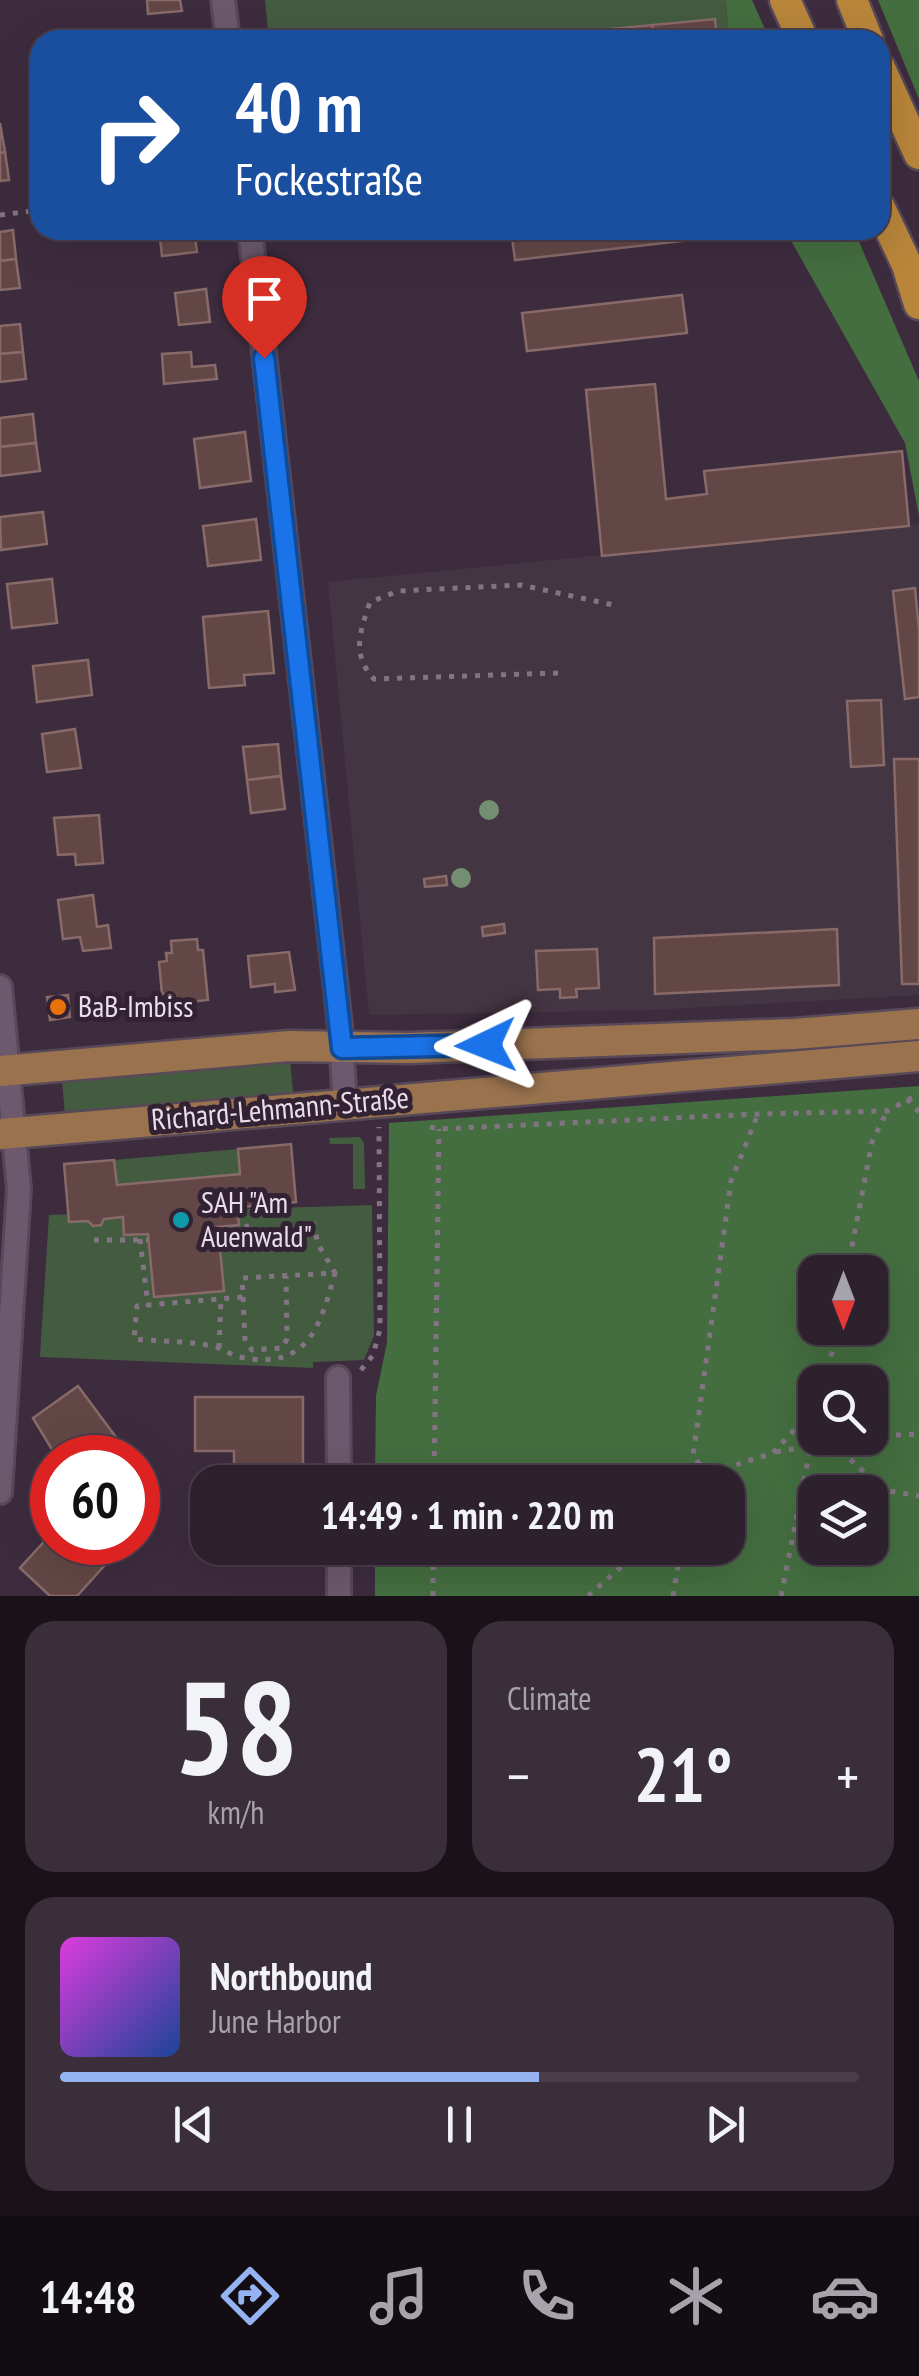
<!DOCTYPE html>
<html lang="en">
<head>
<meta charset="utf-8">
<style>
	:root { --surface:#2e212e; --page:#3a2e3a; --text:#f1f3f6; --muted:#a7a3aa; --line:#493e4a; --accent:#95b2f1 }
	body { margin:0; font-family:"PT Sans Narrow",sans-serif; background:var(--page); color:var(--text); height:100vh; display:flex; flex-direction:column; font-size:38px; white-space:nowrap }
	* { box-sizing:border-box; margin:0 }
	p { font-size:32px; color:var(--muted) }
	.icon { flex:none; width:55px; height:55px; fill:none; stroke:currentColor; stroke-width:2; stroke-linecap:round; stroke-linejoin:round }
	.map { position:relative; height:1596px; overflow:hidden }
	.panel { display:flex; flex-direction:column; gap:25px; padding:25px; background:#191219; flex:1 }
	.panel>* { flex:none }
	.banner { position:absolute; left:30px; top:30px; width:860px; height:210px; border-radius:30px; box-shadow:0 10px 40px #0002,0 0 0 2px var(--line); background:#1a4fa0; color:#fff; overflow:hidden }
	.needle { width:65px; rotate:180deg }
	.controls { position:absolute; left:798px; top:1255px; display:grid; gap:20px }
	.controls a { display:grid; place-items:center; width:90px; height:90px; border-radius:20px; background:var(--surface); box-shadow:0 10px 40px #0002,0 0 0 2px var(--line); font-size:50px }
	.speed { position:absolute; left:30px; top:1435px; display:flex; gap:20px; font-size:50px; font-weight:700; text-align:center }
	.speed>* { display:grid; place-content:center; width:130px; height:130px; border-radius:50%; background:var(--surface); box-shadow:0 10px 40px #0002,0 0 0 2px var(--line); line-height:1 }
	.speed .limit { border:15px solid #d22; background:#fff; color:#111 }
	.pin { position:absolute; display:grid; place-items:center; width:85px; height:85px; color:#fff; margin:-102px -42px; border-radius:50% 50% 50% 0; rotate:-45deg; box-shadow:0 0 10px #0007 }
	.pin .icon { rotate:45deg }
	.me { position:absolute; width:110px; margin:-55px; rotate:268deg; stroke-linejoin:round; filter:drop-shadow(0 0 8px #0008) }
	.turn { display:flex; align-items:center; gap:35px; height:210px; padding:0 40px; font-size:45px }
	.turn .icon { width:130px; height:130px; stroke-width:2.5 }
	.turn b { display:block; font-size:70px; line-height:85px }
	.big { font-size:75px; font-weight:700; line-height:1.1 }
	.panel .widget { flex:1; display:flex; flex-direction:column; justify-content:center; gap:15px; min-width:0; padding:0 35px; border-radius:30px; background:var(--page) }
	.panel .dial { align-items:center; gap:0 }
	.dial b { font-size:130px; line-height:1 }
	.song { display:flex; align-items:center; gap:30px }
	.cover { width:120px; height:120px; border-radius:15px; background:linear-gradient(135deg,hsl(300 70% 55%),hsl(220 70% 35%)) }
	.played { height:10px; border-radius:5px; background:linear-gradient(90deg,var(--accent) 60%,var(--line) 60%) }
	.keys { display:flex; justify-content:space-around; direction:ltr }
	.heat { display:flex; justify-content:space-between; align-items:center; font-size:55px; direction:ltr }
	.panel .tiles { flex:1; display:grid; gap:25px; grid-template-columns:1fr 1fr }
	.widget:last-child { grid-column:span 2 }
	.trip { position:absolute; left:190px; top:1465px; width:555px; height:100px; border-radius:30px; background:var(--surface); box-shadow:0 10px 40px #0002,0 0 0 2px var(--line); font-weight:700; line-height:100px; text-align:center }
	.tabs { display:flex; height:160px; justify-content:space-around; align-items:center; background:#120d12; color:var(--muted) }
	.tabs .icon { width:70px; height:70px }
	.tabs .on { color:var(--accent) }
	.tabs b { font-size:45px; color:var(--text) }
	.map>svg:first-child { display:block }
	.commercial { fill:#443542 }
	.green { fill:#435c40 }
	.forest { fill:#446e40; fill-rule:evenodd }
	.building { fill:#634746; stroke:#886a69; stroke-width:2.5 }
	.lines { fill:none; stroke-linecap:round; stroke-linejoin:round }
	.street-casing { stroke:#574957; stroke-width:28 }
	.primary-casing { stroke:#574957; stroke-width:35 }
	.highway-casing { stroke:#574957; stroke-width:35 }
	.path { stroke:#837484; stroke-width:5; stroke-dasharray:5 8; stroke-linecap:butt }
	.street { stroke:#6c596d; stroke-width:22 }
	.primary { stroke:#9a734e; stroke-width:30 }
	.highway { stroke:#b8853a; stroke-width:30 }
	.tree { fill:#738e70 }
	.route-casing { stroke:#114b97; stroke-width:25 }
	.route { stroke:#1a73e8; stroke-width:18 }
	.food-dot { fill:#e8710a; stroke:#323; stroke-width:4 }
	.culture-dot { fill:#0f9aa8; stroke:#323; stroke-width:4 }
	.labels { text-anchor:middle; stroke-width:10; stroke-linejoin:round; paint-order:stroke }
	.poi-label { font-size:30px; fill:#e9deea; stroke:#323; text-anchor:start }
	.street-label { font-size:30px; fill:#e9deea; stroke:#323 }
</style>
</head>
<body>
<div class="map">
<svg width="919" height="1596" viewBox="0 0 919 1596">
	<rect width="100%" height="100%" fill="#3d2c3e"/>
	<polygon class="commercial" points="919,524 919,995 654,1010 369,1015 328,582"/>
	<g class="green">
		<polygon points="265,0 726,0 729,40 269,40"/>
		<polygon points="290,1059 293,1092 65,1115 62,1080"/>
		<polygon points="360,1137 364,1143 365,1189 353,1189 353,1144 330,1144 329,1138"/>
		<polygon points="238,1149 240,1174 117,1185 114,1160"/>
		<polygon points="372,1205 374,1336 364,1360 313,1362 313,1368 40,1357 49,1215"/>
	</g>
	<g class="forest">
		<polygon points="726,0 752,0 770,40 729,40"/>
		<polygon points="878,0 919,0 919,99"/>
		<polygon points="785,230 854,230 919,381 919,516 905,443"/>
		<path d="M919,1086v510h-544v-48h353v-66h-353l1,-86 11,-54 2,-219zM815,1272h55v56h-55zM815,1382h55v56h-55zM815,1492h55v56h-55z"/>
	</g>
	<g class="building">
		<polygon points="147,0 180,0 182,11 148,14"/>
		<polygon points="715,19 717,40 654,40 652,25"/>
		<polygon points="652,25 654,40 504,40 504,39"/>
		<polygon points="0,123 5,152 0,153"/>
		<polygon points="5,152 9,180 0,181 0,153"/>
		<polygon points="13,230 16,259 0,261 0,232"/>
		<polygon points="159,230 194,230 197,252 162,256"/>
		<polygon points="511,230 708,230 709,238 515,260"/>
		<polygon points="16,259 20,288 0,290 0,261"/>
		<polygon points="206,289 210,322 179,325 175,293"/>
		<polygon points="682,295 687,333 527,351 522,313"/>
		<polygon points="20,324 23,352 0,354 0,326"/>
		<polygon points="23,352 26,379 0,382 0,354"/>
		<polygon points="191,352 192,367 215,365 217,379 164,384 162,354"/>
		<polygon points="655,384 666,499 707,494 704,471 902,451 909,526 602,556 586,390"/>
		<polygon points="33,414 36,443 0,447 0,418"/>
		<polygon points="245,432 251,481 200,488 194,439"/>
		<polygon points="36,443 40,471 0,476 0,447"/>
		<polygon points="43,512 47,544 1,550 0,517"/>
		<polygon points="256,519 261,560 208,566 203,526"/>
		<polygon points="52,579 57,623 12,628 7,584"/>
		<polygon points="915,588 919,630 919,697 905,699 893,591"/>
		<polygon points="268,611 274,673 244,675 245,685 209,688 203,617"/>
		<polygon points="88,660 92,695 37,702 33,666"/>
		<polygon points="881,700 884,765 851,767 847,701"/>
		<polygon points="75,729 81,768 47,772 42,734"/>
		<polygon points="278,744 281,776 247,780 243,747"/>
		<polygon points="894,759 919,759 919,984 902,984"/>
		<polygon points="281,776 285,809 251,813 247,780"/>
		<polygon points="99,815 103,863 76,865 75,854 58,855 54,818"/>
		<polygon points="446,876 447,885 425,887 424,879"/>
		<polygon points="93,895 97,927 108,925 111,948 83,951 80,937 63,939 58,900"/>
		<polygon points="504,924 505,933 483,936 482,927"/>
		<polygon points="837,929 839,985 655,994 654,938"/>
		<polygon points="197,939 198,950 203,950 208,1000 171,1004 170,994 162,994 159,962 167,961 166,953 172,953 171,941"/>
		<polygon points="597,949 599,988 576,989 577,997 560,998 560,989 538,990 536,951"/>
		<polygon points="289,952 295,990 275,992 275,984 251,987 248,956"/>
		<polygon points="68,995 70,1017 50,1020 47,997"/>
		<polygon points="291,1144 296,1202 274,1204 269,1210 260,1211 255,1206 237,1207 239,1225 218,1227 224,1291 154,1297 148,1234 124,1235 123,1217 104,1219 101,1225 93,1226 88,1221 69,1222 64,1164 114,1160 117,1185 240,1174 238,1149"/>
		<polygon points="78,1386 127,1452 127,1458 57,1458 33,1418"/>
		<polygon points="195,1397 303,1397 303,1482 234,1482 234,1451 195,1451"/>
		<polygon points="52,1533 52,1542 123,1542 123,1545 77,1596 50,1596 20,1568"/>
		<rect x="234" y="1548" width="69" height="2"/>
	</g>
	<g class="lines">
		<defs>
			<g id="street">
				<polyline points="223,0 228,40"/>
				<polyline points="250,230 340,1025 345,1104"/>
				<polyline points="0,987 19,1189 0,1492"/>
				<polyline points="338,1378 339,1482"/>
				<polyline points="339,1548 339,1596"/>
			</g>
			<g id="primary">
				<polyline points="0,1071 289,1046 409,1048 794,1034 919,1024"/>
				<polyline points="0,1134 919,1056"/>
			</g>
			<g id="highway">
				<polyline points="785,0 803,40"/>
				<polyline points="852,0 868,40"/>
				<polyline points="880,68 919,154"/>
				<polyline points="880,208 907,265 919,304"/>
			</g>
		</defs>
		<use href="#street" class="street-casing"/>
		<use href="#primary" class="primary-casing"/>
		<use href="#highway" class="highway-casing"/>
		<g class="path">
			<polyline points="0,215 40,210"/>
			<path d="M558,673l-184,6c-23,-25 -14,-47 -4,-77l28,-11 123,-6 97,21"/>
			<polyline points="907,1099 919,1112"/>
			<polyline points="430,1127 439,1129 758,1114 887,1111 919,1094"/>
			<polyline points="313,1222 318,1244 335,1273"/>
			<polyline points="219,1231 249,1226"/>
			<path d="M140,1239l8,66 95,-8 -1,-19 93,-5c-15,53 -26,98 -95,84 -8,-1 -14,-7 -21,-9 -26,-8 -58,-6 -85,-9l3,-33 11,-1"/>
			<polyline points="94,1240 148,1240"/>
			<polyline points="847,1272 872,1142 887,1111"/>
			<polyline points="243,1297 245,1341 252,1350 282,1348 287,1339 286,1276"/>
			<polyline points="219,1348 221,1299"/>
			<polyline points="361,1370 373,1355 380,1329 379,1127"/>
			<polyline points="826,1382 837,1328"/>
			<polyline points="870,1436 919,1434"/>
			<polyline points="831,1442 884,1490 919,1496"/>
			<polyline points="776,1452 856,1438"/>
			<polyline points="708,1474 693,1456 731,1181 758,1114"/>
			<polyline points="434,1482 439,1129"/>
			<polyline points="703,1482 708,1474 773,1453 815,1407"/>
			<polyline points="433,1596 433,1548"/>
			<polyline points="588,1596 643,1548"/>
			<polyline points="673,1596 681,1548"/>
			<polyline points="781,1596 815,1425"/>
		</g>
		<use href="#street" class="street"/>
		<use href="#primary" class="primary"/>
		<use href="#highway" class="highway"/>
	</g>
	<g class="tree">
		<circle cx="489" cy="810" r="10"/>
		<circle cx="461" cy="878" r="10"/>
	</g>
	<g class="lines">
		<defs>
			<polyline id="route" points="264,358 342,1048 486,1045"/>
		</defs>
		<use href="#route" class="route-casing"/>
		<use href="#route" class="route"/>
	</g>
	<circle class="food-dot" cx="58" cy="1007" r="10"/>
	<circle class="culture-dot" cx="181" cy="1220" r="10"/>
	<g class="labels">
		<g class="poi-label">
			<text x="78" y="1017">BaB-Imbiss</text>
			<text x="201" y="1213">SAH "Am<tspan x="201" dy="34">Auenwald"</tspan></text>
		</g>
		<g class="street-label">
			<text transform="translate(280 1109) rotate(-5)" y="10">Richard-Lehmann-Straße</text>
		</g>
	</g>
</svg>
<div class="controls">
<a><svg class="needle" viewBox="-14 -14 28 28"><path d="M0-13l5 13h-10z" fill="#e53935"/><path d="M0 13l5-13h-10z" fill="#a7a3aa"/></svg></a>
<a><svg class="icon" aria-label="search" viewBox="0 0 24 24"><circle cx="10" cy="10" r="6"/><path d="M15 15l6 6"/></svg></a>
<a><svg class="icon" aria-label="layers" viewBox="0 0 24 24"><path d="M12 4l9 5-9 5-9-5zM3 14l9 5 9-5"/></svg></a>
</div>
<div class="speed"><div class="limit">60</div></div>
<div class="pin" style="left:264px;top:358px;background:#d93025"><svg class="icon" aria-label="arrive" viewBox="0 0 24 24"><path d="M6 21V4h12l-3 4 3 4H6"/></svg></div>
<svg class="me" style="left:486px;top:1045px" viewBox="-20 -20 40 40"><path d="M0-17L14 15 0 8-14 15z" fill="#1a73e8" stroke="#fff" stroke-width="4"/></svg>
<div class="trip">14:49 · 1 min · 220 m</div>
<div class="banner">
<div class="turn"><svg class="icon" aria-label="right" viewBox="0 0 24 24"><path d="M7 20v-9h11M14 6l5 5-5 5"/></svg><div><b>40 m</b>Fockestraße</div></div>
</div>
</div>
<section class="panel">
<div class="tiles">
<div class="widget dial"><b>58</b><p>km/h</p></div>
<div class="widget"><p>Climate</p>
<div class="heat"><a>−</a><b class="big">21°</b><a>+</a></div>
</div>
<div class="widget">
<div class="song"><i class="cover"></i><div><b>Northbound</b><p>June Harbor</p></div></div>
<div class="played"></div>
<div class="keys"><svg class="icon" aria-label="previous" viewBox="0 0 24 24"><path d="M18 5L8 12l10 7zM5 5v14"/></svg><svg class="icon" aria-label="pause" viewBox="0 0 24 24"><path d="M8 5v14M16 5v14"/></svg><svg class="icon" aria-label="next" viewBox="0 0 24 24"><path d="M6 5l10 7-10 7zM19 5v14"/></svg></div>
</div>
</div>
</section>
<nav class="tabs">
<b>14:48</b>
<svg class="icon on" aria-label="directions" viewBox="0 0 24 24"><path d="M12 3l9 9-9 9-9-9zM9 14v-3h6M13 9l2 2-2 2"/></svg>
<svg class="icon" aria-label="music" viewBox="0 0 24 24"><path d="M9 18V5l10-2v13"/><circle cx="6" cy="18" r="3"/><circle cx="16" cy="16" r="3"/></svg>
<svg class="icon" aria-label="phone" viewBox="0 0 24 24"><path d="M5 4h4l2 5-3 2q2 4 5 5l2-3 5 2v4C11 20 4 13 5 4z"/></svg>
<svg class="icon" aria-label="climate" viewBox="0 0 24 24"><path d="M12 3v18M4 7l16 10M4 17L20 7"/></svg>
<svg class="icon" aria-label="car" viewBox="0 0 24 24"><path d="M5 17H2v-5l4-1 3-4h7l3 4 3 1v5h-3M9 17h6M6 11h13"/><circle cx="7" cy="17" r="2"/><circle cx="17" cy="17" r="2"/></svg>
</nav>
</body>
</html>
